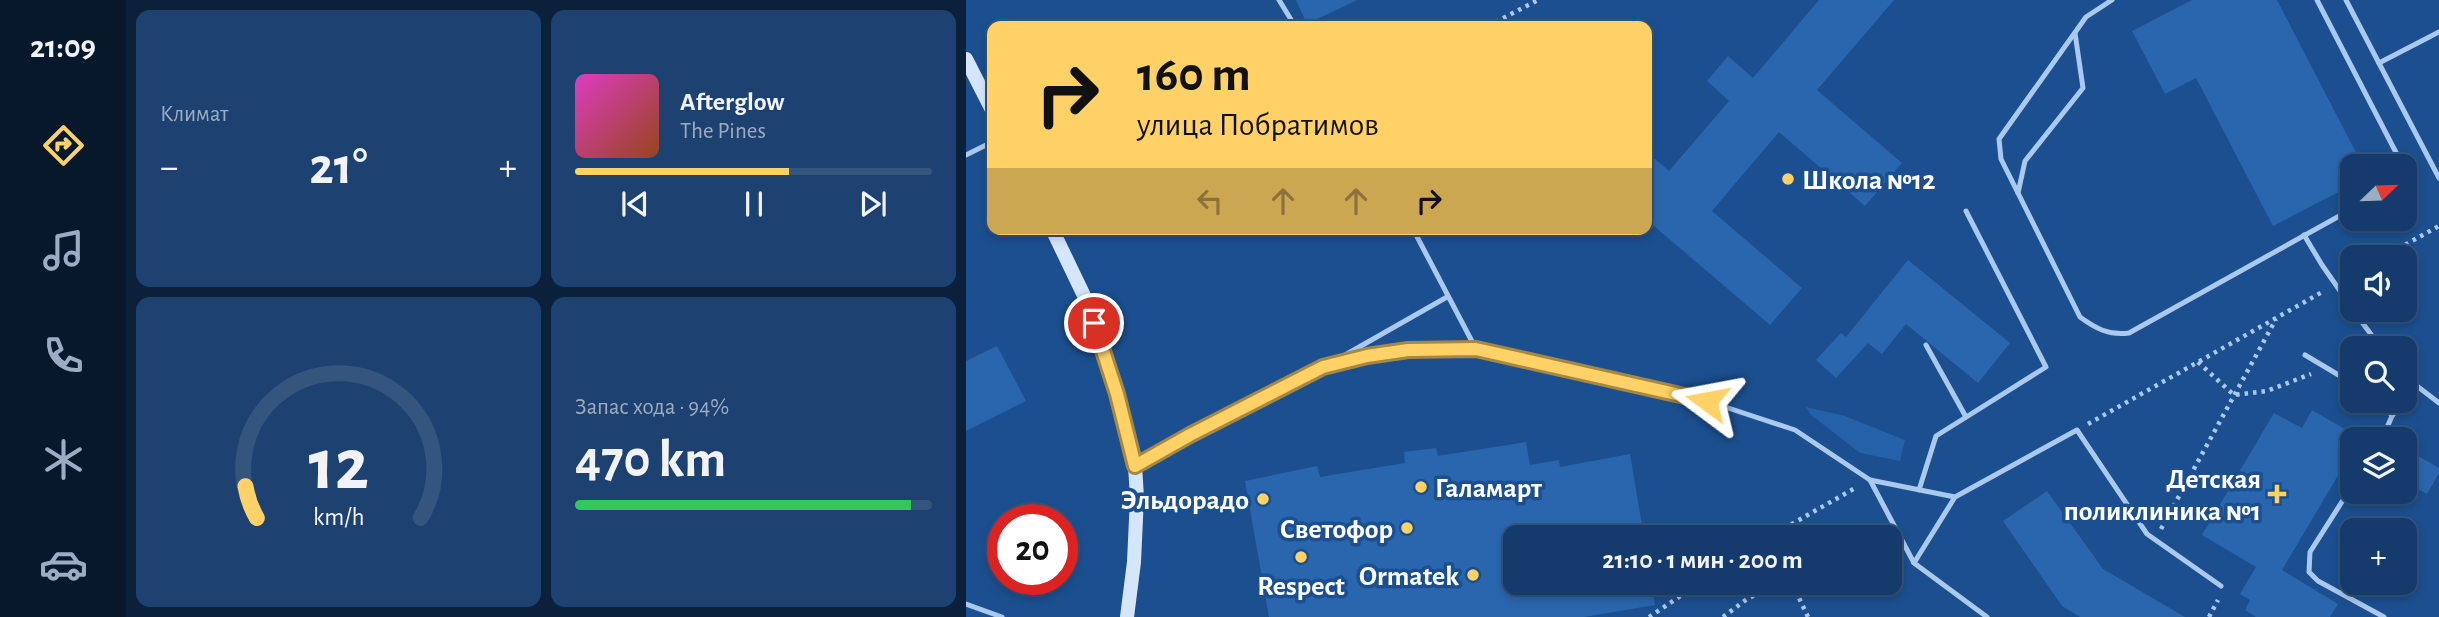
<!DOCTYPE html>
<html lang="ru">
<head>
<meta charset="utf-8">
<style>
	:root { --surface:#143b6b; --page:#1d4271; --text:#f1f3f6; --muted:#9dadc1; --line:#33557e; --accent:#ffd166 }
	body { margin:0; font-family:"Alegreya Sans",sans-serif; background:var(--page); color:var(--text); height:100vh; display:flex; flex-direction:column; font-size:26px; white-space:nowrap }
	* { box-sizing:border-box; margin:0 }
	p { font-size:23px; color:var(--muted) }
	.icon { flex:none; width:38px; height:38px; fill:none; stroke:currentColor; stroke-width:2; stroke-linecap:round; stroke-linejoin:round }
	.map { position:relative; flex:1; overflow:hidden }
	.side { display:flex; flex-direction:column; gap:10px; padding:10px; background:#0b203b; width:840px }
	.side>* { flex:none }
	.banner { position:absolute; left:21px; top:21px; width:665px; height:214px; border-radius:14px; box-shadow:0 4px 10px #0003,0 0 0 2px var(--line); background:#ffd166; color:#111; overflow:hidden }
	.needle { width:46px; rotate:67deg }
	.controls { position:absolute; left:1374px; top:154px; display:grid; gap:14px }
	.controls a { display:grid; place-items:center; width:77px; height:77px; border-radius:14px; background:var(--surface); box-shadow:0 4px 10px #0003,0 0 0 2px var(--line); font-size:35px }
	.speed { position:absolute; left:21px; top:504px; display:flex; gap:14px; font-size:35px; font-weight:700; text-align:center }
	.speed>* { display:grid; place-content:center; width:91px; height:91px; border-radius:50%; background:var(--surface); box-shadow:0 4px 10px #0003,0 0 0 2px var(--line); line-height:1 }
	.speed .limit { border:10px solid #d22; background:#fff; color:#111 }
	.pin { position:absolute; display:grid; place-items:center; width:60px; height:60px; color:#fff; margin:-30px; border:4px solid #fff; border-radius:50%; box-shadow:0 2px 7px #0007 }
	.me { position:absolute; width:77px; margin:-38px; rotate:283deg; stroke-linejoin:round; filter:drop-shadow(0 0 5px #0008) }
	.turn { display:flex; align-items:center; gap:24px; height:147px; padding:0 35px; font-size:32px }
	.turn .icon { width:91px; height:91px; stroke-width:2.5 }
	.turn b { display:block; font-size:49px; line-height:60px }
	.lanes { display:flex; align-items:center; height:66px; padding:0 35px; background:#0003; justify-content:center; gap:35px; direction:ltr }
	.lanes .off { opacity:.35 }
	.big { font-size:52px; font-weight:700; line-height:1.1 }
	.side .card { flex:1; display:flex; flex-direction:column; justify-content:center; gap:10px; min-width:0; padding:0 24px; border-radius:14px; background:var(--page) }
	.side .dial { align-items:center; gap:0 }
	.dial svg { height:182px; overflow:visible; fill:none; stroke:var(--line); stroke-width:7; stroke-linecap:round; text-anchor:middle }
	.dial text { fill:var(--text); stroke:none }
	.song { display:flex; align-items:center; gap:21px }
	.cover { width:84px; height:84px; border-radius:10px; background:linear-gradient(135deg,hsl(310 70% 55%),hsl(20 70% 35%)) }
	.played { height:7px; border-radius:4px; background:linear-gradient(90deg,var(--accent) 60%,var(--line) 60%) }
	.keys { display:flex; justify-content:space-around; direction:ltr }
	.heat { display:flex; justify-content:space-between; align-items:center; font-size:38px; direction:ltr }
	.charge { height:10px; border-radius:5px; background:linear-gradient(90deg,#34c759 94%,var(--line) 0) }
	.side .tiles { flex:1; display:grid; gap:10px; grid-template-columns:repeat(2,1fr) }
	.trip { position:absolute; left:537px; top:525px; width:399px; height:70px; border-radius:14px; background:var(--surface); box-shadow:0 4px 10px #0003,0 0 0 2px var(--line); font-weight:700; line-height:70px; text-align:center }
	main { display:flex; flex:1; min-height:0 }
	.menu { display:flex; flex-direction:column; width:126px; justify-content:space-around; align-items:center; background:#08182b; color:var(--muted) }
	.menu .icon { width:49px; height:49px }
	.menu .current { color:var(--accent) }
	.menu b { font-size:32px; color:var(--text) }
	.map>svg:first-child { display:block }
	.green { fill:#2461a8 }
	.building { fill:#2a66ad }
	.lines { fill:none; stroke-linecap:round; stroke-linejoin:round }
	.path { stroke:#a9c9ee; stroke-width:4.5; stroke-dasharray:3.5 5; stroke-linecap:butt }
	.lane { stroke:#a9c9ee; stroke-width:5 }
	.secondary { stroke:#d6e6fa; stroke-width:14 }
	.route-casing { stroke:#a68842; stroke-width:18 }
	.route { stroke:#ffd166; stroke-width:12 }
	.poi-dot { fill:#ffd166; stroke:#1b4f8f; stroke-width:2.5 }
	.labels { text-anchor:middle; stroke-width:7; stroke-linejoin:round; paint-order:stroke }
	.poi-label { font-size:28px; font-weight:bold; fill:#fff; stroke:#1b4f8f; text-anchor:end }
</style>
</head>
<body>
<main>
<nav class="menu">
<b>21:09</b>
<svg class="icon current" aria-label="directions" viewBox="0 0 24 24"><path d="M12 3l9 9-9 9-9-9zM9 14v-3h6M13 9l2 2-2 2"/></svg>
<svg class="icon" aria-label="music" viewBox="0 0 24 24"><path d="M9 18V5l10-2v13"/><circle cx="6" cy="18" r="3"/><circle cx="16" cy="16" r="3"/></svg>
<svg class="icon" aria-label="phone" viewBox="0 0 24 24"><path d="M5 4h4l2 5-3 2q2 4 5 5l2-3 5 2v4C11 20 4 13 5 4z"/></svg>
<svg class="icon" aria-label="climate" viewBox="0 0 24 24"><path d="M12 3v18M4 7l16 10M4 17L20 7"/></svg>
<svg class="icon" aria-label="car" viewBox="0 0 24 24"><path d="M5 17H2v-5l4-1 3-4h7l3 4 3 1v5h-3M9 17h6M6 11h13"/><circle cx="7" cy="17" r="2"/><circle cx="17" cy="17" r="2"/></svg>
</nav>
<section class="side">
<div class="tiles">
<div class="card"><p>Климат</p>
<div class="heat"><a>−</a><b class="big">21°</b><a>+</a></div>
</div>
<div class="card">
<div class="song"><i class="cover"></i><div><b>Afterglow</b><p>The Pines</p></div></div>
<div class="played"></div>
<div class="keys"><svg class="icon" aria-label="previous" viewBox="0 0 24 24"><path d="M18 5L8 12l10 7zM5 5v14"/></svg><svg class="icon" aria-label="pause" viewBox="0 0 24 24"><path d="M8 5v14M16 5v14"/></svg><svg class="icon" aria-label="next" viewBox="0 0 24 24"><path d="M6 5l10 7-10 7zM19 5v14"/></svg></div>
</div>
<div class="card dial"><svg viewBox="0 0 100 80">
<path d="M14 69A42 42 0 1 1 86 69"/>
<path d="M14 69A42 42 0 0 1 9 55" stroke="#ffd166"/>
<text x="50" y="56" font-size="32" font-weight="700">12</text>
<text x="50" y="72" font-size="11">km/h</text>
</svg></div>
<div class="card"><p>Запас хода · 94%</p><b class="big">470 km</b><div class="charge"></div></div>
</div>
</section>
<div class="map">
<svg width="1473" height="617" viewBox="0 0 1473 617">
	<rect width="100%" height="100%" fill="#1b4f8f"/>
	<polygon class="green" points="840,407 879,416 939,440 934,461 894,453 845,415"/>
	<g class="building">
		<polygon points="330,0 391,0 341,24"/>
		<polygon points="853,0 928,0 851,90 936,163 899,206 813,132 746,211 836,288 804,325 681,220 681,152 703,171 763,101 741,81 762,56 787,78"/>
		<polygon points="1226,0 1311,0 1397,166 1386,166 1386,185 1307,226 1230,78 1199,94 1166,31"/>
		<polygon points="942,260 1044,343 1012,383 940,324 916,354 902,343 870,378 850,360 875,333 880,337"/>
		<polygon points="31,346 60,401 0,431 0,361"/>
		<polygon points="1346,410 1394,438 1386,439 1386,452 1316,570 1372,604 1364,617 1290,617 1279,610 1284,600 1274,594 1290,567 1236,535 1308,413 1336,428"/>
		<polygon points="560,442 564,465 593,460 594,467 664,454 678,537 550,537 550,583 685,583 689,605 618,617 303,617 279,481 351,466 354,477 439,463 438,452 470,448 472,456"/>
		<polygon points="1438,448 1473,468 1473,473 1461,494 1438,482"/>
		<polygon points="1081,491 1137,569 1219,617 1114,617 1096,606 1037,521"/>
	</g>
	<g class="lines">
		<g class="path">
			<polyline points="522,26 572,0"/>
			<polyline points="1417,257 1473,226"/>
			<polyline points="1232,362 1268,395 1301,391 1345,374"/>
			<polyline points="1122,424 1358,291"/>
			<polyline points="1195,529 1310,319"/>
			<polyline points="803,537 891,487"/>
			<polyline points="924,569 933,567"/>
			<polyline points="712,583 713,597"/>
			<polyline points="826,583 842,617"/>
			<polyline points="683,617 734,583"/>
			<polyline points="757,617 781,599 813,583"/>
			<polyline points="1243,617 1252,600"/>
		</g>
		<g class="lane">
			<polyline points="313,0 329,26"/>
			<path d="M1146,0l-26,17 -87,122 2,20 79,158c15,11 29,19 49,16l223,-124"/>
			<polyline points="1351,0 1437,166"/>
			<polyline points="1380,0 1473,178"/>
			<polyline points="1413,63 1473,32"/>
			<polyline points="0,155 26,142"/>
			<polyline points="1438,170 1438,177"/>
			<polyline points="1052,193 1059,161 1117,88 1109,33"/>
			<polyline points="447,229 510,349"/>
			<polyline points="1338,235 1356,265 1386,308"/>
			<polyline points="1387,310 1415,348"/>
			<polyline points="960,345 1000,417"/>
			<polyline points="1339,355 1386,383"/>
			<polyline points="365,363 481,297"/>
			<polyline points="1438,376 1473,403"/>
			<polyline points="1416,401 1426,416 1416,439"/>
			<polyline points="1426,416 1451,386"/>
			<polyline points="171,465 224,434 357,367 401,356 442,350 510,349 741,401 829,430 904,480 989,497"/>
			<polyline points="904,480 948,563 1021,617"/>
			<polyline points="1386,486 1344,552 1343,572 1352,581 1418,617"/>
			<polyline points="953,490 970,436 1080,367 1000,211"/>
			<polyline points="948,563 989,497 1111,430 1181,534 1255,586"/>
			<polyline points="0,604 36,617"/>
		</g>
		<g class="secondary">
			<polyline points="0,59 26,110"/>
			<polyline points="86,229 122,304 151,394 169,466 171,497 168,562 161,617"/>
		</g>
	</g>
	<g class="lines">
		<defs>
			<polyline id="route" points="128,323 151,394 169,466 224,435 357,367 401,356 442,350 510,349 741,401"/>
		</defs>
		<use href="#route" class="route-casing"/>
		<use href="#route" class="route"/>
	</g>
	<g class="poi-dot">
		<circle cx="822" cy="179" r="7"/>
		<circle cx="455" cy="487" r="7"/>
		<path d="M1307.5 483.5h7v7h7v7h-7v7h-7v-7h-7v-7h7z"/>
		<circle cx="297" cy="499" r="7"/>
		<circle cx="441" cy="528" r="7"/>
		<circle cx="335" cy="557" r="7"/>
		<circle cx="507" cy="575" r="7"/>
	</g>
	<g class="labels">
		<g class="poi-label">
			<text x="836" y="189" text-anchor="start">Школа №12</text>
			<text x="1295" y="488">Детская<tspan x="1295" dy="32">поликлиника №1</tspan></text>
			<text x="469" y="497" text-anchor="start">Галамарт</text>
			<text x="283" y="509">Эльдорадо</text>
			<text x="427" y="538">Светофор</text>
			<text x="493" y="585">Ormatek</text>
			<text x="335" y="595" text-anchor="middle">Respect</text>
		</g>
	</g>
</svg>
<div class="controls">
<a><svg class="needle" viewBox="-14 -14 28 28"><path d="M0-13l5 13h-10z" fill="#e53935"/><path d="M0 13l5-13h-10z" fill="#9dadc1"/></svg></a>
<a><svg class="icon" aria-label="sound" viewBox="0 0 24 24"><path d="M4 9h4l5-4v14l-5-4H4zM17 9q2 3 0 6"/></svg></a>
<a><svg class="icon" aria-label="search" viewBox="0 0 24 24"><circle cx="10" cy="10" r="6"/><path d="M15 15l6 6"/></svg></a>
<a><svg class="icon" aria-label="layers" viewBox="0 0 24 24"><path d="M12 4l9 5-9 5-9-5zM3 14l9 5 9-5"/></svg></a>
<a>+</a>
</div>
<div class="speed"><div class="limit">20</div></div>
<div class="pin" style="left:128px;top:323px;background:#d93025"><svg class="icon" aria-label="arrive" viewBox="0 0 24 24"><path d="M6 21V4h12l-3 4 3 4H6"/></svg></div>
<svg class="me" style="left:741px;top:401px" viewBox="-20 -20 40 40"><path d="M0-17L14 15 0 8-14 15z" fill="#ffd166" stroke="#fff" stroke-width="4"/></svg>
<div class="trip">21:10 · 1 мин · 200 m</div>
<div class="banner">
<div class="turn"><svg class="icon" aria-label="right" viewBox="0 0 24 24"><path d="M7 20v-9h11M14 6l5 5-5 5"/></svg><div><b>160 m</b>улица Побратимов</div></div>
<div class="lanes"><svg class="icon off" aria-label="left" viewBox="0 0 24 24"><path d="M17 20v-9H6M10 6l-5 5 5 5"/></svg><svg class="icon off" aria-label="ahead" viewBox="0 0 24 24"><path d="M12 20V5M6 11l6-6 6 6"/></svg><svg class="icon off" aria-label="ahead" viewBox="0 0 24 24"><path d="M12 20V5M6 11l6-6 6 6"/></svg><svg class="icon" aria-label="right" viewBox="0 0 24 24"><path d="M7 20v-9h11M14 6l5 5-5 5"/></svg></div>
</div>
</div>
</main>
</body>
</html>
